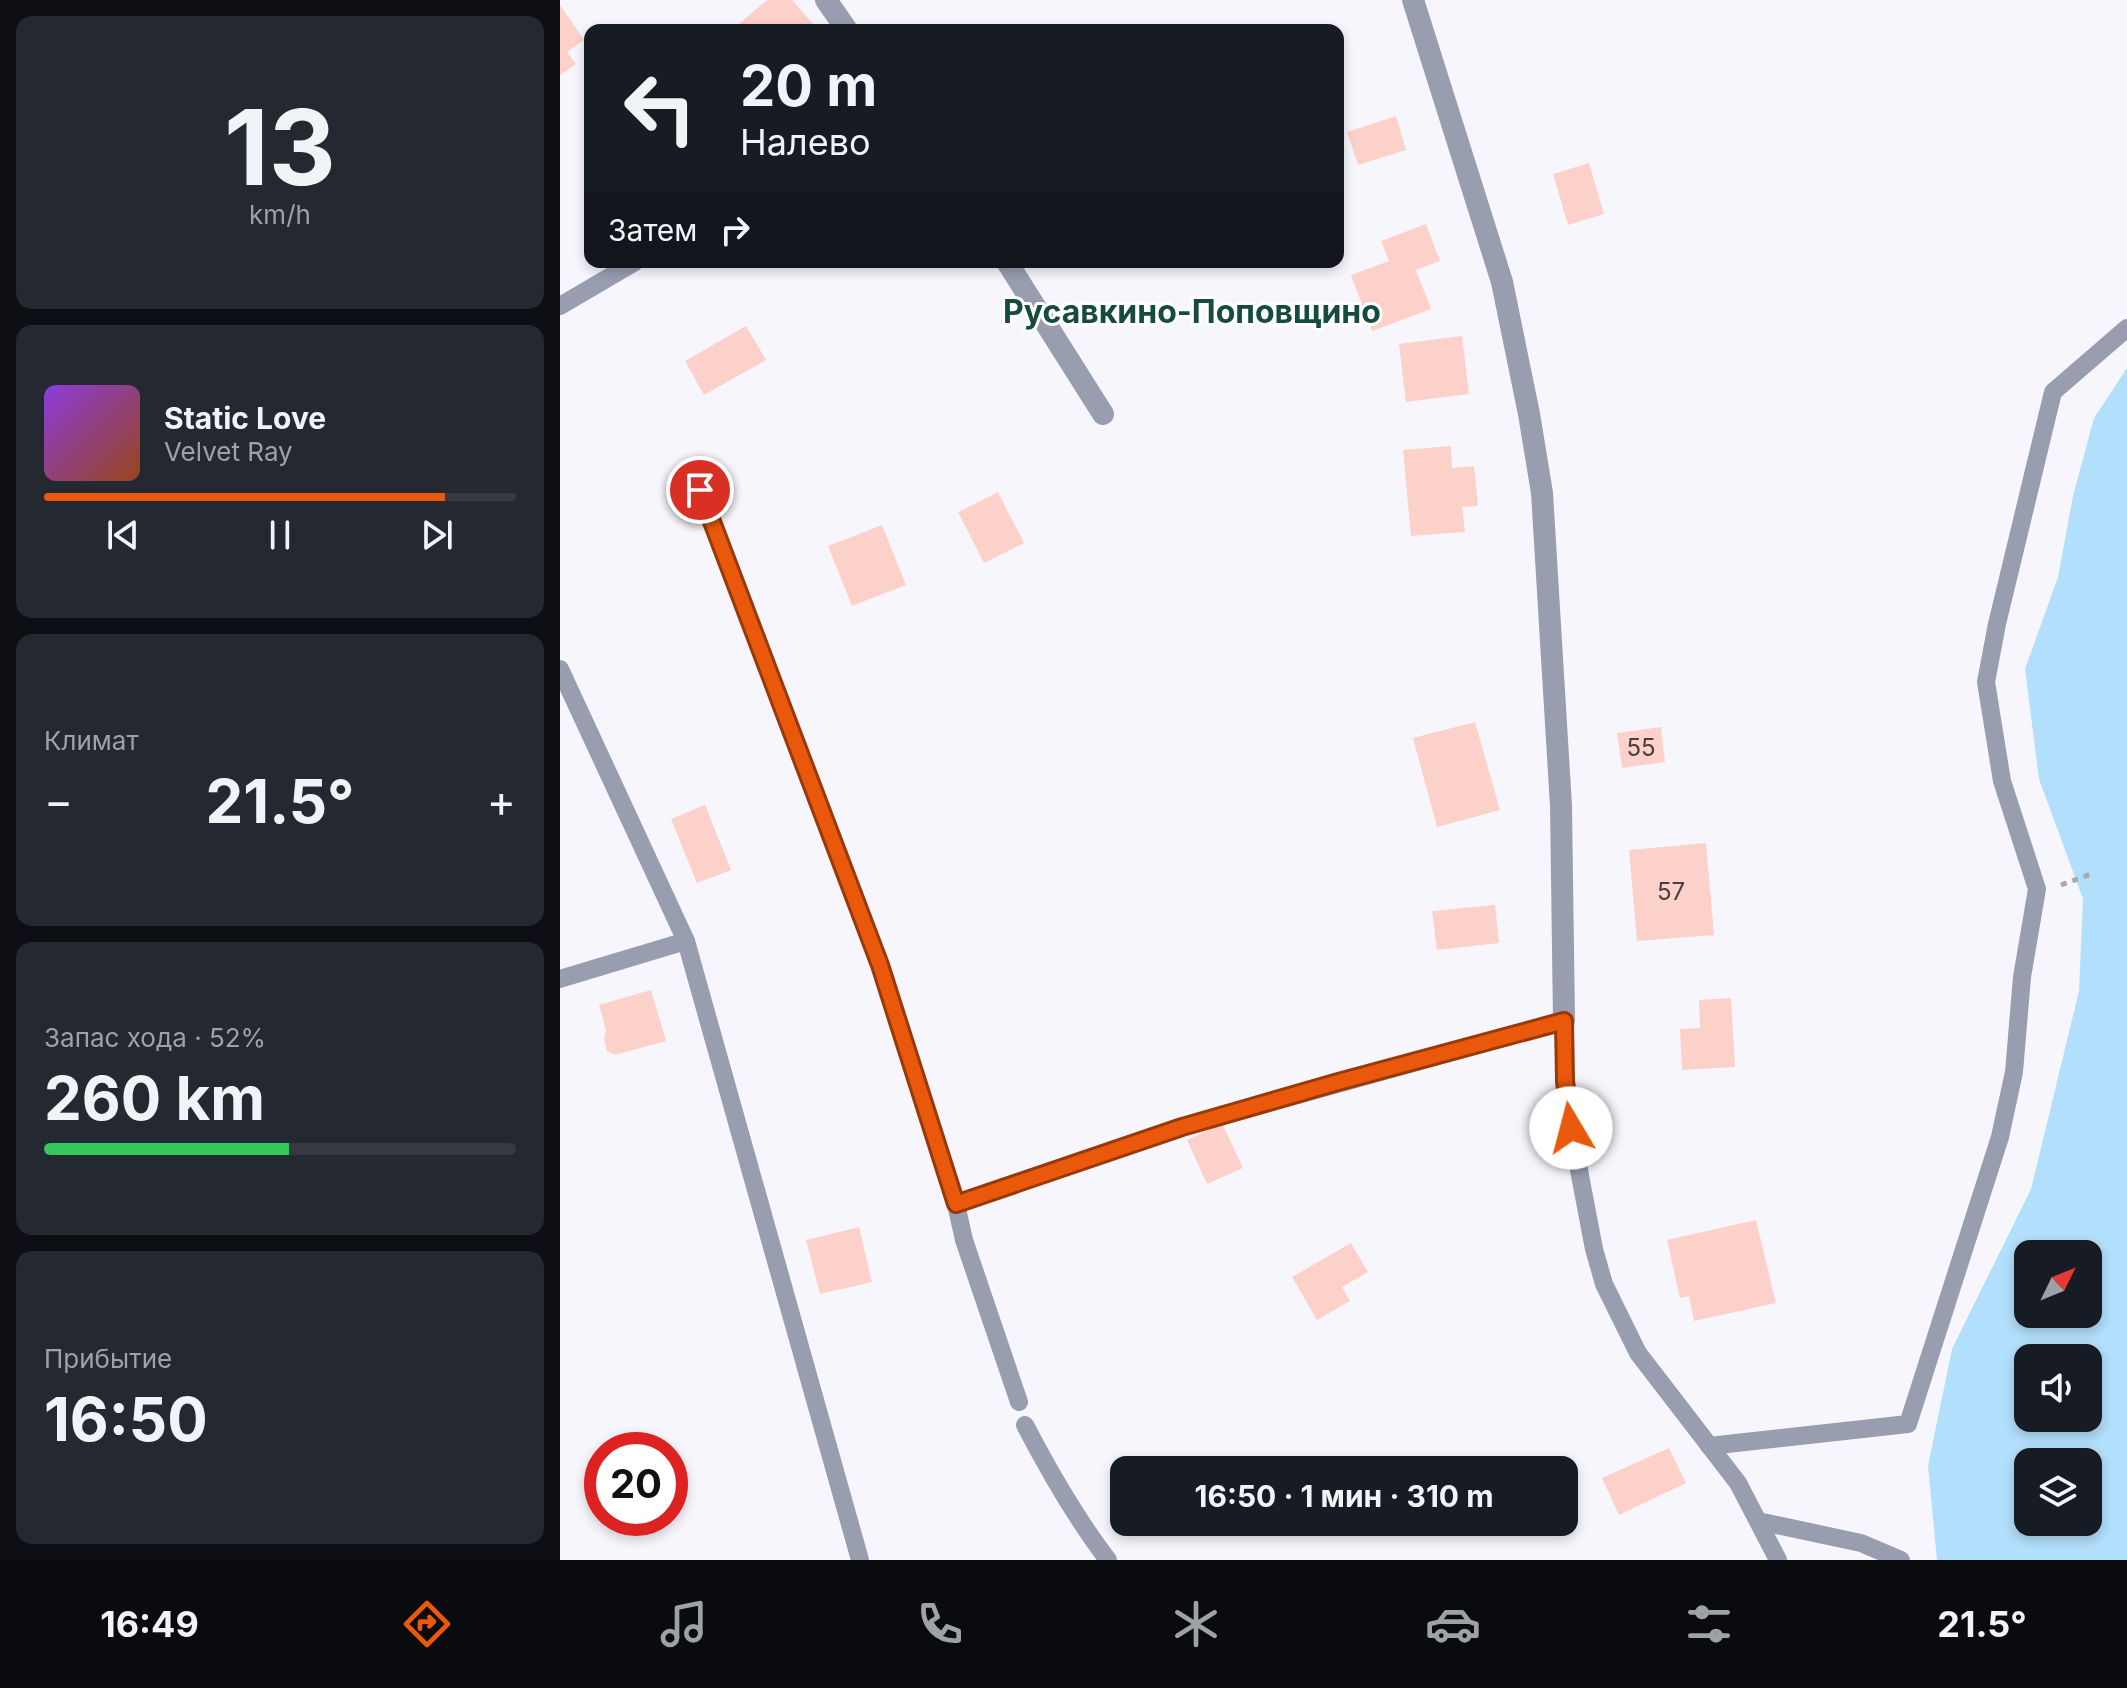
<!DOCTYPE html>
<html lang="ru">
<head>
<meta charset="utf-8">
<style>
	:root { --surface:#171b24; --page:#242831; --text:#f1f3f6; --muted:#9ea1a6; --line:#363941; --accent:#ea580c }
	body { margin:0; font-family:Inter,sans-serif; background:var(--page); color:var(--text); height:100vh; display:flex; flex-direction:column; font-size:30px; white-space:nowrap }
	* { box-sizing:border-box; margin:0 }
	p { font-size:26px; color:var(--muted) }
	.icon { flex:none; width:44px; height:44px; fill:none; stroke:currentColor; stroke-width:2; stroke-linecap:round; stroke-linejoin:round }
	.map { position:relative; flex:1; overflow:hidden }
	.sheet { display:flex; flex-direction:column; gap:16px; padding:16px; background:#0d0f14; width:560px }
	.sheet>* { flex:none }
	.hud { position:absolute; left:24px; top:24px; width:760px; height:244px; border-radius:16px; box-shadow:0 4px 12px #0003; background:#171b24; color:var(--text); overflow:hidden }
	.needle { width:52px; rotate:47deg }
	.controls { position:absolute; left:1454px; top:1240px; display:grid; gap:16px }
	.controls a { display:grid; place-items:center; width:88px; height:88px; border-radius:16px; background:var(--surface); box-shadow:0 4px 12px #0003; font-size:40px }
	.speed { position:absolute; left:24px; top:1432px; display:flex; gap:16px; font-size:40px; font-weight:700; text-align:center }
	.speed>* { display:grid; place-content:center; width:104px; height:104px; border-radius:50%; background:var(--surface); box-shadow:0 4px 12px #0003; line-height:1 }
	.speed .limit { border:12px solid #d22; background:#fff; color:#111 }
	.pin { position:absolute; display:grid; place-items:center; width:68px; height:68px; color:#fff; margin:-34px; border:4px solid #fff; border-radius:50%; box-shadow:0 2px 8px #0007 }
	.me { position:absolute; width:88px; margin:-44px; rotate:352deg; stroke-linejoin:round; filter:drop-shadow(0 0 6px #0008) }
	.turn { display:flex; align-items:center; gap:28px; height:168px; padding:0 24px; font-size:36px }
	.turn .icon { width:104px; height:104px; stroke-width:2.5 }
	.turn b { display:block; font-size:56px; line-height:68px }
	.then { display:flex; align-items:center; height:76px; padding:0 24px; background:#0003; gap:16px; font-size:30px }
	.big { font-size:60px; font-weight:700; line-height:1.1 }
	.sheet .widget { flex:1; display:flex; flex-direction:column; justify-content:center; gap:12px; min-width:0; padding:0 28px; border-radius:16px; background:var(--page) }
	.sheet .dial { align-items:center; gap:0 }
	.dial b { font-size:104px; line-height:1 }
	.song { display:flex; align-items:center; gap:24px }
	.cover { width:96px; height:96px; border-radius:12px; background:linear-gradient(135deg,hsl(270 70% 55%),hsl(20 70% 35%)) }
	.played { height:8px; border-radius:4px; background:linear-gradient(90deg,var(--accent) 85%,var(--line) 85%) }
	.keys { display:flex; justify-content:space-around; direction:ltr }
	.heat { display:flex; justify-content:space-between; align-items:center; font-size:44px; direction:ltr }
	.charge { height:12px; border-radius:6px; background:linear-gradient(90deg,#34c759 52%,var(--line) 0) }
	.trip { position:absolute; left:550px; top:1456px; width:468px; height:80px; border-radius:16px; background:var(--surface); box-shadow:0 4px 12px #0003; font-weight:700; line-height:80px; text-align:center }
	.tab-bar { display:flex; height:128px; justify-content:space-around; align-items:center; background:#090b0e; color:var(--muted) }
	.tab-bar .icon { width:56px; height:56px }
	.tab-bar .on { color:var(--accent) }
	.tab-bar b { font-size:36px; color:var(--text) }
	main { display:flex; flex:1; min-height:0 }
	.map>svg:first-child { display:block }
	.water { fill:#b2dffb; fill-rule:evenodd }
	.building { fill:#fcd1ca }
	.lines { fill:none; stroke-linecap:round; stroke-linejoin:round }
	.path { stroke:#a9a8ad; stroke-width:5; stroke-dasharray:6 6; stroke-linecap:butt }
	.service { stroke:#989eb0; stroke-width:18 }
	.minor { stroke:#989eb0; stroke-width:22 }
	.route-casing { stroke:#983908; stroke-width:20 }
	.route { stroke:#ea580c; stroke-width:14 }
	.labels { text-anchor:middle; stroke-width:6; stroke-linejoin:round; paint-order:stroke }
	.number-label { font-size:24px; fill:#4b4040 }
	.quarter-label { font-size:32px; font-weight:bold; fill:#174b3d; stroke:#fff }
</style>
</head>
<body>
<main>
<section class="sheet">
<div class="widget dial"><b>13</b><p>km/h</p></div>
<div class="widget">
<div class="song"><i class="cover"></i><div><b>Static Love</b><p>Velvet Ray</p></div></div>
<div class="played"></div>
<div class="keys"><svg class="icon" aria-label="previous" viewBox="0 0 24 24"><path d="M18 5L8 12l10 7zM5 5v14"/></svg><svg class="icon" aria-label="pause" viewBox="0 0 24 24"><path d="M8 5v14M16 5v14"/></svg><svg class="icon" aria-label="next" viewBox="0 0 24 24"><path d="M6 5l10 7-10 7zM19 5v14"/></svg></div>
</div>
<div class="widget"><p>Климат</p>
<div class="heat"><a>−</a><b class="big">21.5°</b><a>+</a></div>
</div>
<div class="widget"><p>Запас хода · 52%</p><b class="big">260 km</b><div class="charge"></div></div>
<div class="widget"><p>Прибытие</p><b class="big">16:50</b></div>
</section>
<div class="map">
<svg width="1567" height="1560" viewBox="0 0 1567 1560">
	<rect width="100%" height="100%" fill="#f8f6fd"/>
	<path class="water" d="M1567,368v1192h-190l-9,-94 24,-117 79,-160 48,-198 4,-92 -44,-120 -14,-110 33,-92 15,-81 21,-78zM1468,1254h60v60h-60zM1468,1358h60v60h-60zM1468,1462h60v60h-60z"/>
	<g class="building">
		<polygon points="207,0 232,0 255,26 250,30 184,30 179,24"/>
		<polygon points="0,5 24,40 7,52 16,64 0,75"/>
		<polygon points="836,116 846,150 798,165 787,132"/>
		<polygon points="1029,163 1044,214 1008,225 993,174"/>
		<polygon points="866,224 880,261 856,270 871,309 812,331 791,275 829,261 821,241"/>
		<polygon points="186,326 206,360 144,395 125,361"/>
		<polygon points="902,336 909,394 846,402 839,344"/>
		<polygon points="891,446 892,468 914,466 918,506 902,507 905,532 851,536 843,450"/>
		<polygon points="438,492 464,543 424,563 398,512"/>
		<polygon points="322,525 346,585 292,606 268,546"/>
		<polygon points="915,722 940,810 877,827 853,738"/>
		<polygon points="1101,727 1105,762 1062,768 1057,733"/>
		<polygon points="145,805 171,870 137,883 111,819"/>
		<polygon points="1146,843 1154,935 1077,941 1069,850"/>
		<polygon points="935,905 939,943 877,950 872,911"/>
		<polygon points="91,990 106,1041 55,1055 47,1051 44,1038 46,1030 39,1005"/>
		<polygon points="1171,998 1175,1067 1122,1070 1120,1029 1140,1028 1139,1000"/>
		<polygon points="662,1123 683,1168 647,1184 627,1140"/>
		<polygon points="1196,1220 1216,1303 1134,1321 1129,1296 1120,1298 1107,1240"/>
		<polygon points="299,1227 312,1282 260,1294 246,1240"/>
		<polygon points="791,1243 808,1272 782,1287 790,1301 757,1320 732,1277"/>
		<polygon points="1109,1448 1126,1483 1059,1515 1042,1478"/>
	</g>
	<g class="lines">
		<polyline class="path" points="1501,885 1531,874"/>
		<g class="service">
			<polyline points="0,306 75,262"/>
			<polyline points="140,490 320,965 396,1204 404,1240 459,1402"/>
			<polyline points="0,669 126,941 300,1560"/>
			<polyline points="0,979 126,941"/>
			<polyline points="396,1204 622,1127 1004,1021 1005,1081 1011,1128 1034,1249 1044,1284 1078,1353 1178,1483 1218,1560"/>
			<path d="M465,1425c25,48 50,92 83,135"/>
			<polyline points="1149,1446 1348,1424 1440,1137 1454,1072 1462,977 1477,889 1442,781 1426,682 1437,624 1493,392 1567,328"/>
			<polyline points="1198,1521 1301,1543 1341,1560"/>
		</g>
		<g class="minor">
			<polyline points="266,0 287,30"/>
			<polyline points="853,0 942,282 969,414 982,493 1001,806 1004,1021"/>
			<polyline points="447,262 543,414"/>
		</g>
	</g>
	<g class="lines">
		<defs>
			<polyline id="route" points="140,490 320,965 396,1204 622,1127 778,1082 1004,1021 1005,1081 1011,1128"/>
		</defs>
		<use href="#route" class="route-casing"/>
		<use href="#route" class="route"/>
	</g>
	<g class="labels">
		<g class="number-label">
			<text x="1081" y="756">55</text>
			<text x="1111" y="900">57</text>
		</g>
		<g class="quarter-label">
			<text x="632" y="323">Русавкино-Поповщино</text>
		</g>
	</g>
</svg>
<div class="controls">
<a><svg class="needle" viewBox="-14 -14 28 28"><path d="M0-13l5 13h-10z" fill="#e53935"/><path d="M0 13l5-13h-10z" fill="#9ea1a6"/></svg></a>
<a><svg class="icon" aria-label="sound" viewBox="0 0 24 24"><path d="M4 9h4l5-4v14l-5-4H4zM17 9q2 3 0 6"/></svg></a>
<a><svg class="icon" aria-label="layers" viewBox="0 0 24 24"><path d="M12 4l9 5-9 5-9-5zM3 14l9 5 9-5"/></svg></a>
</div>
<div class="speed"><div class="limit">20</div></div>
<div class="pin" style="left:140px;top:490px;background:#d93025"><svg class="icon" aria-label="arrive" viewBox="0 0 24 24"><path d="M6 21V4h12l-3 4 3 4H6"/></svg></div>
<svg class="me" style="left:1011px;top:1128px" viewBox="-20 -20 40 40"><circle r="19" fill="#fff"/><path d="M0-13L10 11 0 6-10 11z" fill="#ea580c"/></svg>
<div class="trip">16:50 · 1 мин · 310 m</div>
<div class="hud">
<div class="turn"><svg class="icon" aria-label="left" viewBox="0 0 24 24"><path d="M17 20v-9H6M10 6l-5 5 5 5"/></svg><div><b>20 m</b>Налево</div></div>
<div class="then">Затем<svg class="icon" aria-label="right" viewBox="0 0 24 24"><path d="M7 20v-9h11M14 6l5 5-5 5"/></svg></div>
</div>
</div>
</main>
<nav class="tab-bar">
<b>16:49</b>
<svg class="icon on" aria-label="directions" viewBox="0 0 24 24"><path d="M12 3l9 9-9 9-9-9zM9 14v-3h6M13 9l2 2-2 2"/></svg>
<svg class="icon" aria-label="music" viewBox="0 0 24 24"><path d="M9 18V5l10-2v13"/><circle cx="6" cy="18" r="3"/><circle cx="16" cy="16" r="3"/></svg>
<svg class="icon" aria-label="phone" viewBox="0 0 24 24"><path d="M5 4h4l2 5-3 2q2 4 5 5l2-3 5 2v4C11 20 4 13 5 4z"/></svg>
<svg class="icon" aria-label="climate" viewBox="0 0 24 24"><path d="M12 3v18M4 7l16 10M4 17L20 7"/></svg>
<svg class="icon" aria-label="car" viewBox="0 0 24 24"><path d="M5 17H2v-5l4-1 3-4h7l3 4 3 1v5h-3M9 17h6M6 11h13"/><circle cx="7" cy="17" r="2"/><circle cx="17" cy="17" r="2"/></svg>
<svg class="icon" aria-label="filters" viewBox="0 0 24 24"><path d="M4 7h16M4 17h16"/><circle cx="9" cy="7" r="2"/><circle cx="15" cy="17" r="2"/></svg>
<b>21.5°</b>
</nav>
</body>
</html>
